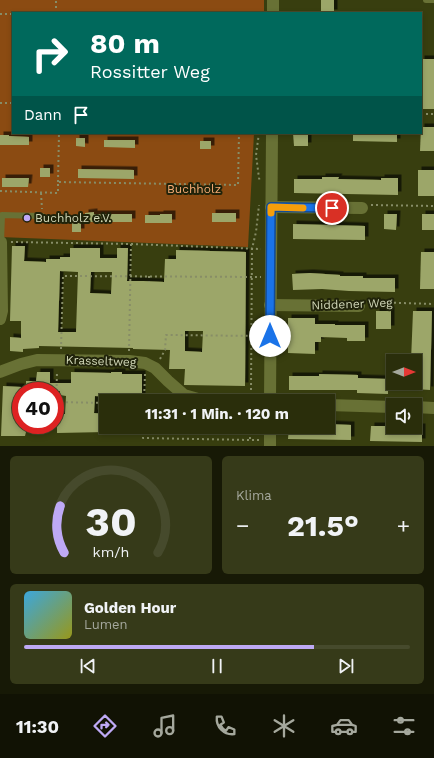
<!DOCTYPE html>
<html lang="de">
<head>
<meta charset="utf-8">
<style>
	:root { --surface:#2a2e0b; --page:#363a19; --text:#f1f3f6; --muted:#a5a89d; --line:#464a2c; --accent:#bea9f5 }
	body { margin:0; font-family:"Work Sans",sans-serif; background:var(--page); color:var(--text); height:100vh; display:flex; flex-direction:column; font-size:15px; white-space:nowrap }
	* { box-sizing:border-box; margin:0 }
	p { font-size:13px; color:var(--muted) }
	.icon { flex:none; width:22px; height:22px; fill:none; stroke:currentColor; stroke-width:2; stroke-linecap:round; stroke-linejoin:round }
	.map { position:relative; height:446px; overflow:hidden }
	.details { display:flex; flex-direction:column; gap:10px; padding:10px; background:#171906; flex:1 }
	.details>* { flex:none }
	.banner { position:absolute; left:12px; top:12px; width:410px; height:122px; border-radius:0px; box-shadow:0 2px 6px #0003,0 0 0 1px var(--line); background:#00695c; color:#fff; overflow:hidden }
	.needle { width:26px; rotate:90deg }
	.tools { position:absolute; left:386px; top:354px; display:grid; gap:8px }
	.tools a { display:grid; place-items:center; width:36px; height:36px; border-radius:0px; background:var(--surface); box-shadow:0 2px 6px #0003,0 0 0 1px var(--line); font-size:20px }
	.speed { position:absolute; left:12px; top:382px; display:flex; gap:8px; font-size:20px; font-weight:700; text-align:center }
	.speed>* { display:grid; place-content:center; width:52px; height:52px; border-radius:50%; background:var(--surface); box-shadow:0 2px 6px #0003,0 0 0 1px var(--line); line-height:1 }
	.speed .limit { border:6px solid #d22; background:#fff; color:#111 }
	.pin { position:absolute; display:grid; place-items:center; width:34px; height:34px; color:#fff; margin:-17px; border:2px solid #fff; border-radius:50%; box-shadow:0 1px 4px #0007 }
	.me { position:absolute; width:44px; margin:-22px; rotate:0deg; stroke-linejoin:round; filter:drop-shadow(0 0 3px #0008) }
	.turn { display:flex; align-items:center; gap:14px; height:84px; padding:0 12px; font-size:18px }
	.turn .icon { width:52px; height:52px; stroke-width:2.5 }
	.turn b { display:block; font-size:28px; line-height:34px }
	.then { display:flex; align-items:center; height:38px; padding:0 12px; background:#0003; gap:8px; font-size:15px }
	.big { font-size:30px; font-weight:700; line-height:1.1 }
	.details .widget { flex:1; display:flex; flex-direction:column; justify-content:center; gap:6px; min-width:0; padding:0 14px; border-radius:6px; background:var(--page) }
	.details .dial { align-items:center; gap:0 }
	.dial svg { height:104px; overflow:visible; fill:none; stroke:var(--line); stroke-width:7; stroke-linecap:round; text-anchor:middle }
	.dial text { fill:var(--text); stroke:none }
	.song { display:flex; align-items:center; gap:12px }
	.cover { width:48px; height:48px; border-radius:6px; background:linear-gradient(135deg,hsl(200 70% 55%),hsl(60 70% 35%)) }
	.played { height:4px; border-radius:2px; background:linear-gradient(90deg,var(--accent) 75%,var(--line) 75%) }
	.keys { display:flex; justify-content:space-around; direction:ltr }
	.heat { display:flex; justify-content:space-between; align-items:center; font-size:22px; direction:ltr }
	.details .tiles { flex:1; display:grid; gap:10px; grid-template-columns:1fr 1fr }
	.widget:last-child { grid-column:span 2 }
	.trip { position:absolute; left:99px; top:394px; width:236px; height:40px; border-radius:0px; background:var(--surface); box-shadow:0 2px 6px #0003,0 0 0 1px var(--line); font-weight:700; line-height:40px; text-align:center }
	.dock { display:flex; height:64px; justify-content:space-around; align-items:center; background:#111204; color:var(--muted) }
	.dock .icon { width:28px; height:28px }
	.dock .selected { color:var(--accent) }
	.dock b { font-size:18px; color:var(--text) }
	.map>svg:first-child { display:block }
	.green { fill:#8b4b12 }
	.building { fill:#9ca669; fill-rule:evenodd; filter:url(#shadow) }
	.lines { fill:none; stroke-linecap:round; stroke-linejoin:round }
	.path { stroke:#878d67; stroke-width:2; stroke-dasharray:2 3; stroke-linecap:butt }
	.lane { stroke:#687135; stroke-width:6 }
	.street { stroke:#687135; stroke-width:12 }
	.secondary { stroke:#687135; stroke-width:12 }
	.route-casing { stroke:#114b97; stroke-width:10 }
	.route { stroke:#1a73e8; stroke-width:7 }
	.slow { stroke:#f59e0b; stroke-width:7 }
	.poi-dot { fill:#bea9f5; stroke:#20230a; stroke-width:1.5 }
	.labels { text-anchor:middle; stroke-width:4; stroke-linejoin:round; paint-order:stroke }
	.park-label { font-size:12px; fill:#f7ac75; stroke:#20230a }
	.poi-label { font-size:12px; fill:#d1d7b8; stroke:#20230a; text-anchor:start }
	.street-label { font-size:12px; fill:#d1d7b8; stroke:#20230a }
</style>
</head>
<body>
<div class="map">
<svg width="434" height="446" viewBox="0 0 434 446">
	<defs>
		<filter id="shadow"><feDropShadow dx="3.5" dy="-3.5" stdDeviation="0" flood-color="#0009"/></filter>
	</defs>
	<rect width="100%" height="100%" fill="#383e0f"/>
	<polygon class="green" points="0,0 264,0 264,13 13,13 13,133 254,133 248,247 0,237"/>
	<g class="building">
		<rect x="321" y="0" width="13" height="13"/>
		<rect x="421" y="59" width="13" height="50"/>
		<polygon points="421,127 434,127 434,151 420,151"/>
		<polygon points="293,133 308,133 308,146 294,146"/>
		<polygon points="353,133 397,133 397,142 353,141"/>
		<polygon points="0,135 9,135 9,136 29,137 29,145 0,145"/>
		<polygon points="76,138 85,138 85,147 76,146"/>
		<polygon points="104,140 135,140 135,148 104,147"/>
		<rect x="200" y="141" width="11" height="8"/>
		<rect x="40" y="168" width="10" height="9"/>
		<polygon points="78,169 134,170 134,179 78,178"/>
		<rect x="418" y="170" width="16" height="26"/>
		<polygon points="322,177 339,177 338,179 381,180 381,178 398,178 398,195 294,193 294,179 322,179"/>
		<polygon points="2,178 29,178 28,187 2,187"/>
		<polygon points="94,212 94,214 132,214 132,222 85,222 85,213"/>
		<rect x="212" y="213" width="24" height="9"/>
		<polygon points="160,214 172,214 172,223 145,223 145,215 160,215"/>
		<polygon points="384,214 397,214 396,230 384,229"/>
		<rect x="422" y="214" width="12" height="16"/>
		<rect x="72" y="223" width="9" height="9"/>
		<polygon points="293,224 365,226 365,240 293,239"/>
		<path d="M12,246h13l-1,15 22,1v-3h14v-2h10v-9h30v10h17v-10h11l-1,33h16l21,1 1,-23h11v-9l70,2 -1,134 -61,-1 1,-16h-16l1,-19 -37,-1v-1l-94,-2v2l-16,1v3l-13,-1v-14l11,1v-17h-11zM60,271l18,1 -2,60h-18zM91,272h21l-1,22 -21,-1zM185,331h18l-1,21 -17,-1z"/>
		<polygon points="421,252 434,252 434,289 420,289"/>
		<polygon points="310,273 340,275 340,276 363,276 363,278 395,278 395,292 349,291 322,289 293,290 292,274"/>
		<rect x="376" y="311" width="15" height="18"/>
		<polygon points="413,311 432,311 430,390 415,389 415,361 411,361"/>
		<polygon points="288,318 315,318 315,324 335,324 335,325 365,325 365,341 347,341 347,338 321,337 321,342 315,342 315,354 288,353"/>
		<polygon points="37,372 50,372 50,383 71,383 71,372 111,373 111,372 122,372 122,374 142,374 142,398 95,396 94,413 106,414 106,432 57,433 57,414 65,414 66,396 60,395 60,391 26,391 26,381 36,381"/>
		<polygon points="319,374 358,375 358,378 388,379 388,394 357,393 357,390 289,390 289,376 319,376"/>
		<polygon points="3,386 21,387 21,425 49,425 48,433 26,432 25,436 1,436"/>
		<polygon points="328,424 351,425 351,440 288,439 289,427 328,427"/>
		<polygon points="371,426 393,426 393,427 422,427 422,442 370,441"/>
	</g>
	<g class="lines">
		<g class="path">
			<polyline points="56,13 56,0"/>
			<polyline points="0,14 13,14"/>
			<polyline points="0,103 13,103"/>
			<polyline points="421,114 434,114"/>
			<polyline points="259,133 256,155 259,178 260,181"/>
			<polyline points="58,182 59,133"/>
			<polyline points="0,191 58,193 58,182 238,185 239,133"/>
			<polyline points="41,193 42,209"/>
			<polyline points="371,205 434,206"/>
			<polyline points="11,242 131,244 261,249"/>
			<polyline points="149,276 149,282"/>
			<polyline points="369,302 434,304"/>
			<polyline points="61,349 63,276 261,277"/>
			<polyline points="129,351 131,244"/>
			<polyline points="160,359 165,350 166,335 260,336"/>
			<polyline points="251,390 252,249 256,232 259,205"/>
			<polyline points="144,401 145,374"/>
			<polyline points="56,402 106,403"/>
			<polyline points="56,411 57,371"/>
			<polyline points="143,427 143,438 250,440"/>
			<polyline points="250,427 250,440 259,440"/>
		</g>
		<g class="lane">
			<polyline points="426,0 434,0"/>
			<polyline points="1,242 2,215 42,216"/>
		</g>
		<g class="street">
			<polyline points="271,207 362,208"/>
			<polyline points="270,305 359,306"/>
			<polyline points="0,319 2,311 1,242"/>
			<polyline points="0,372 21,364 37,360 129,361 145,363 155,368 168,381 184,395 198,399 261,400 264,401"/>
			<polyline points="328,405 393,407"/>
			<polyline points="415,407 434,408"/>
		</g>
		<g class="secondary">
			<polyline points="273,13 273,0"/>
			<polyline points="270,401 272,133"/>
			<polyline points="270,446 270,427"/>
		</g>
	</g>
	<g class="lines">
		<defs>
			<polyline id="route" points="270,336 271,207 332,208"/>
		</defs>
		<use href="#route" class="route-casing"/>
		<use href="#route" class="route"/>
		<polyline class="slow" points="271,213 271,207 303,208"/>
	</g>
	<circle class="poi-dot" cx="27" cy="218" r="4"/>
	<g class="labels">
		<g class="park-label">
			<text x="194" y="193">Buchholz</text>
		</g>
		<g class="poi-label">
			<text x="35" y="222">Buchholz e.V.</text>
		</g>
		<g class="street-label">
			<text transform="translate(352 304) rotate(-2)" y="4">Niddener Weg</text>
			<text transform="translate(101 361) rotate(2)" y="4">Krasseltweg</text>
		</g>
	</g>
</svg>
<div class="tools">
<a><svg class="needle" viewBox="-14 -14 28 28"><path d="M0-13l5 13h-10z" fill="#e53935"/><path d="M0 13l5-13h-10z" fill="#a5a89d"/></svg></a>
<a><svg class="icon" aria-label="sound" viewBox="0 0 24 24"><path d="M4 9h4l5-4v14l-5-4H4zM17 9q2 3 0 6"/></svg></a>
</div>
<div class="speed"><div class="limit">40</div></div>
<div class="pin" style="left:332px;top:208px;background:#d93025"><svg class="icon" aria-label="arrive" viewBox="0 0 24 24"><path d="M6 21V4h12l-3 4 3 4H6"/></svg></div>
<svg class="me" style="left:270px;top:336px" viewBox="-20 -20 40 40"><circle r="19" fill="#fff"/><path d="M0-13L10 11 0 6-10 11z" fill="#1a73e8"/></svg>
<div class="trip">11:31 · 1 Min. · 120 m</div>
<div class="banner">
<div class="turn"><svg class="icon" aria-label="right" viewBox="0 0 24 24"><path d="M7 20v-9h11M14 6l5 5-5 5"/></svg><div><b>80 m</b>Rossitter Weg</div></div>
<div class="then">Dann<svg class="icon" aria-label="arrive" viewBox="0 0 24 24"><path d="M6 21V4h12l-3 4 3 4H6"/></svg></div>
</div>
</div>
<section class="details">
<div class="tiles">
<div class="widget dial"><svg viewBox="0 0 100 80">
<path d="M14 69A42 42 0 1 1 86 69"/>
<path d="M14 69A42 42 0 0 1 11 33" stroke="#bea9f5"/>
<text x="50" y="56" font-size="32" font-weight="700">30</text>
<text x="50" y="72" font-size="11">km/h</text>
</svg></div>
<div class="widget"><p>Klima</p>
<div class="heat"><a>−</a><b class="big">21.5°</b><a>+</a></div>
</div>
<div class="widget">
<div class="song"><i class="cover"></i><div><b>Golden Hour</b><p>Lumen</p></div></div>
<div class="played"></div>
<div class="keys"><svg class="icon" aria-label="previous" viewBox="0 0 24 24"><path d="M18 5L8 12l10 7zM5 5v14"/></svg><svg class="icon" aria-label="pause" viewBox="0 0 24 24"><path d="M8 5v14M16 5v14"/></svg><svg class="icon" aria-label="next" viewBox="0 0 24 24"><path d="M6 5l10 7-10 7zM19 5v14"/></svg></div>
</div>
</div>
</section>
<nav class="dock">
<b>11:30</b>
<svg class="icon selected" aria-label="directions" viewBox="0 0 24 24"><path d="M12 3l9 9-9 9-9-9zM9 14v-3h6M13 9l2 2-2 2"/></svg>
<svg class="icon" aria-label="music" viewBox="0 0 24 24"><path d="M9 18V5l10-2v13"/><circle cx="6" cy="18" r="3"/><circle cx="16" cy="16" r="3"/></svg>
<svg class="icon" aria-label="phone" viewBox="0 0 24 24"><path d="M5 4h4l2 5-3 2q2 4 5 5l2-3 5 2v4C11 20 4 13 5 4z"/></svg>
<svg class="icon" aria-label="climate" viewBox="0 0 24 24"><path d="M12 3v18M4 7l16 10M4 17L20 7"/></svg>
<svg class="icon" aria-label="car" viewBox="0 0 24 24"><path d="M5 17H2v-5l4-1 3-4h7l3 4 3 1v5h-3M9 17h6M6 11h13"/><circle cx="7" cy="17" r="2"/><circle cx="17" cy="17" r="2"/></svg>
<svg class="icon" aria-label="filters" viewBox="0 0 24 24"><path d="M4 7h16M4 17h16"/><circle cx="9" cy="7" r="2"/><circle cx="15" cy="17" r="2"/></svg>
</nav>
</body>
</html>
